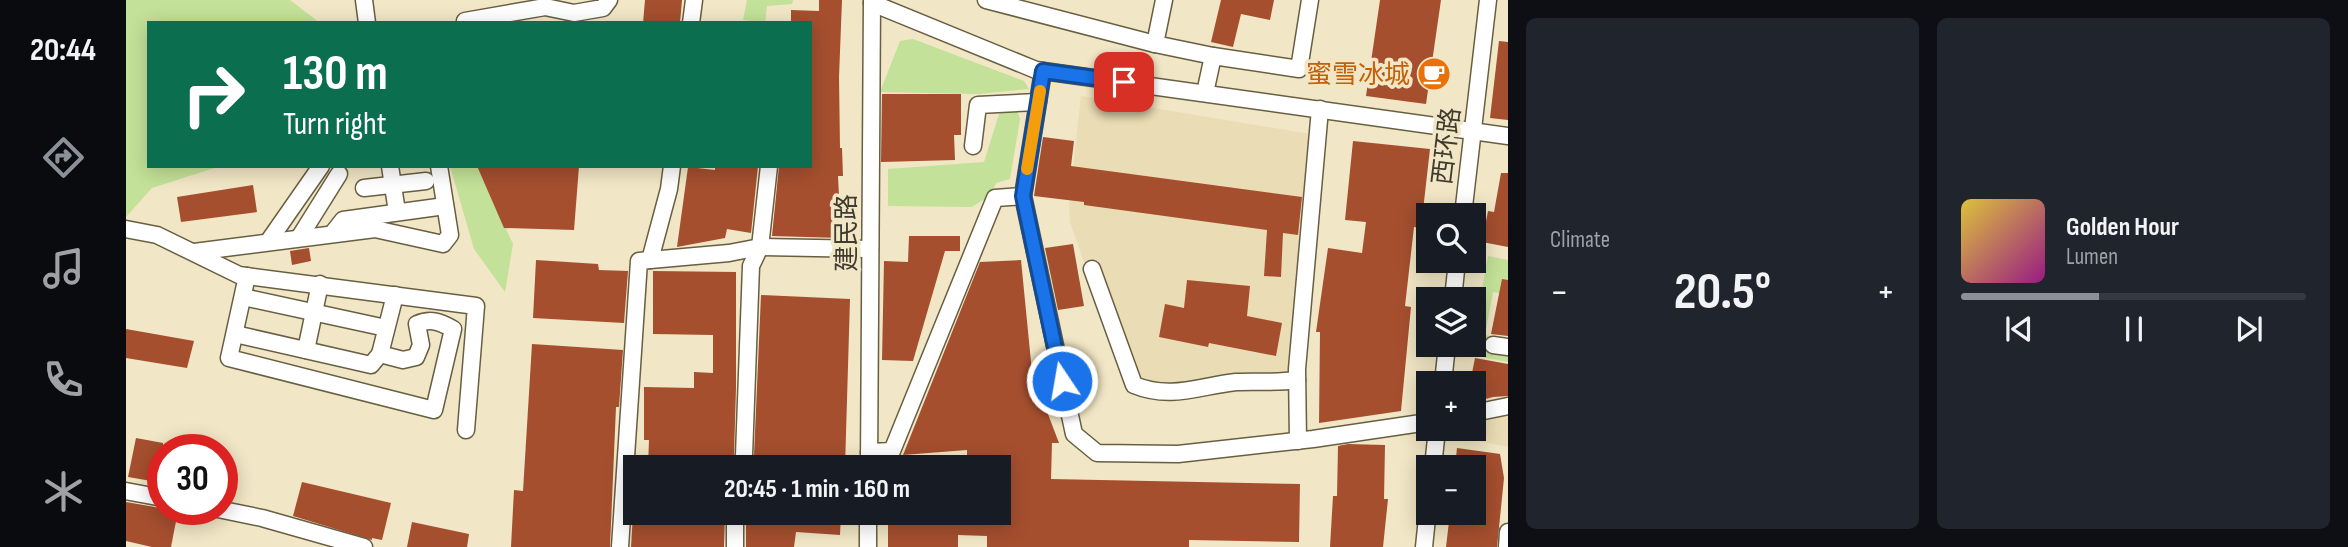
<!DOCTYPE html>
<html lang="en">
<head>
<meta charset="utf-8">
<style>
	:root { --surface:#171b24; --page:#20242c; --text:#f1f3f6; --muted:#9ea1a6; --line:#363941; --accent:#8c9099 }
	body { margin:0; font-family:"Sofia Sans Condensed","Noto Sans SC",sans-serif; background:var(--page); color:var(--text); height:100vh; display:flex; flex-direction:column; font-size:26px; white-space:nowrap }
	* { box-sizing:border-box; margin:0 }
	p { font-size:23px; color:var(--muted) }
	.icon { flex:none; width:38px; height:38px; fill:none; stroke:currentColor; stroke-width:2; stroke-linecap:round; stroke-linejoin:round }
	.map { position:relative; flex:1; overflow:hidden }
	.side { display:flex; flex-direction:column; gap:18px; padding:18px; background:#0d0f14; width:840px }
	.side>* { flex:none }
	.banner { position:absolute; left:21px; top:21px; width:665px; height:147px; border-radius:0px; box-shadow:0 4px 18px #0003; background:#0b6e4f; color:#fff; overflow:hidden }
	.fabs { position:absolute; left:1290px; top:203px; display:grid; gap:14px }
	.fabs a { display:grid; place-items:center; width:70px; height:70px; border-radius:0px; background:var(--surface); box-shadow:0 4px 18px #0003; font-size:35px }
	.speed { position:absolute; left:21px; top:434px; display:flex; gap:14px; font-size:35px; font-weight:700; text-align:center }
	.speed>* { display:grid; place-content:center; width:91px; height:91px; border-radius:50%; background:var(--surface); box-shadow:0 4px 18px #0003; line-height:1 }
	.speed .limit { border:10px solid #d22; background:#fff; color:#111 }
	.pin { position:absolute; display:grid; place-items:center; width:60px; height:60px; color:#fff; margin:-30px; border-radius:14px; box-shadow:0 4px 10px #0006 }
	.me { position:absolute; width:77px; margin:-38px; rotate:348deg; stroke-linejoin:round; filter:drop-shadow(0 0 5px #0008) }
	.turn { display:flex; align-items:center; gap:24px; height:147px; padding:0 21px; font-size:32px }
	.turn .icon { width:91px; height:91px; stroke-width:2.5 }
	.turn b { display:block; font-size:49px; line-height:60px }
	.big { font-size:52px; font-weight:700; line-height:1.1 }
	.side .card { flex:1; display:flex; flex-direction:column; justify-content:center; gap:10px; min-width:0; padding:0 24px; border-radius:10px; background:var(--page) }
	.song { display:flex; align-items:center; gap:21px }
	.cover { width:84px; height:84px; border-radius:10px; background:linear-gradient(135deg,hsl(50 70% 55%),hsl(310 70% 35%)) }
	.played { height:7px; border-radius:4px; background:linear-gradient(90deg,var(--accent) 40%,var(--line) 40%) }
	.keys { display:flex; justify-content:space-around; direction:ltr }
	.heat { display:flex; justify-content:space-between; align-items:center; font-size:38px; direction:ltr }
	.side .tiles { flex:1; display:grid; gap:18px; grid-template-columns:repeat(2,1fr) }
	.trip { position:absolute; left:497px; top:455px; width:388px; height:70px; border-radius:0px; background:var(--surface); box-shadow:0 4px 18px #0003; font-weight:700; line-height:70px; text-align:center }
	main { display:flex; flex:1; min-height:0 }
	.menu { display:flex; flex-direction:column; width:126px; justify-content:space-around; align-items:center; background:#090b0e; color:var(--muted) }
	.menu .icon { width:49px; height:49px }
	.menu .selected { color:var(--accent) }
	.menu b { font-size:32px; color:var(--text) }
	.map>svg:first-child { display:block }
	.built { fill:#eadcb4 }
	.green { fill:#c3e198 }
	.building { fill:#a54f2f }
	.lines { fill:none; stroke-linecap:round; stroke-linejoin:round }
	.minor-casing { stroke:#685e41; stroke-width:19 }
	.minor { stroke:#fff; stroke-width:16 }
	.route-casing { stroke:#114b97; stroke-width:18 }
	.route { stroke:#1a73e8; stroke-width:12 }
	.slow { stroke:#f59e0b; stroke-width:12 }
	.labels { text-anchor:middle; stroke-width:7; stroke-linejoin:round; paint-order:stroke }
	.food-label { font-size:26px; fill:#c56008; stroke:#f1e6c5; text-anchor:end }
	.street-label { font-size:26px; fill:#403b2f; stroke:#f1e6c5 }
</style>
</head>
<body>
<main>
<nav class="menu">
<b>20:44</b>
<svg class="icon selected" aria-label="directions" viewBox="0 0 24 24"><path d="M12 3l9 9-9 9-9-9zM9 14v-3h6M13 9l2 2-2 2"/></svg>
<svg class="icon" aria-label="music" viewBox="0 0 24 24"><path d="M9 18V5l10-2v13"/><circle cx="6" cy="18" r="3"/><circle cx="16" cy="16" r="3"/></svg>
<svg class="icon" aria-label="phone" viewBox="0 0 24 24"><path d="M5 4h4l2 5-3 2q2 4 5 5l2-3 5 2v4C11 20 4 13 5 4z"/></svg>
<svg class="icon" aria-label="climate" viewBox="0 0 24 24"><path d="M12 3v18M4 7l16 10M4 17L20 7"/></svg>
</nav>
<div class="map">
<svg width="1382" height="547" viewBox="0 0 1382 547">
	<rect width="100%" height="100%" fill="#f1e6c5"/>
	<g class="built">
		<polygon points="955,96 1190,135 1170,379 1001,387 944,222 943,204"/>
		<polygon points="1382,415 1382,447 1342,439 1344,429 1348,429 1348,419"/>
	</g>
	<g class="green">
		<polygon points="0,0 164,0 194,23 23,23 23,166 95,166 26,188 0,217"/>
		<polygon points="621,0 667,0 666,4 641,6 639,23 617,20"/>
		<polygon points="787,39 898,81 903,89 853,94 754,92 774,41"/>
		<polygon points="891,110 894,119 884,179 870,183 865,195 846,207 762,206 762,169 858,162 874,111"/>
		<polygon points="324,166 351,166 387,244 379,292 348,249"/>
		<polygon points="1362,256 1382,260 1382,295 1367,292 1359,335 1382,340 1382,362 1344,355"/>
	</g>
	<g class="building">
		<polygon points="519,0 556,0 554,23 517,23"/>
		<polygon points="693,0 716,0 713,77 714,148 716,148 717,176 712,176 715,238 646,236 653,166 684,166 684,23 665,23 665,10 693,11"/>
		<polygon points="1095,0 1148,0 1144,20 1115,14 1107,47 1085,42"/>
		<polygon points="1254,0 1315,0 1300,104 1240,96"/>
		<polygon points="1373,41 1382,42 1382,120 1364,118"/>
		<polygon points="756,94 835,94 835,135 828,135 829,160 755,162"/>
		<polygon points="917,137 948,141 945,166 1176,197 1172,235 1157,233 1155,277 1138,276 1141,230 958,205 958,202 908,196"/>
		<polygon points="1227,141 1304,149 1295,228 1288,227 1279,306 1285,307 1275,411 1193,423 1194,332 1190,332 1202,248 1236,253 1240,222 1219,220"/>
		<polygon points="351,166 453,166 448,230 378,228"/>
		<polygon points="589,166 632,166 625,233 601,229 599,238 551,247 562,167 589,170"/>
		<polygon points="1375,173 1382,173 1382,247 1356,242 1362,211 1368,212"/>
		<polygon points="127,185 131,212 55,222 51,197"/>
		<polygon points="783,236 834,236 834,251 819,251 787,361 756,360 758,261 782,262"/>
		<polygon points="947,244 958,306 932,310 919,248"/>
		<polygon points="183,248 185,261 166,265 164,251"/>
		<polygon points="410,260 472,264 473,270 502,271 498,323 407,318"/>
		<polygon points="895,260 906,372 933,443 926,443 925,479 1174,484 1173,542 1063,540 1063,547 861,547 861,536 832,535 832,547 762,547 762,513 873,513 873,467 841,467 841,450 777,455 854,262"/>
		<polygon points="527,271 610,272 610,388 608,454 605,467 522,467 523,440 518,440 518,387 568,388 568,372 587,373 587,335 527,334"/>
		<polygon points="1376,279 1382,280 1382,336 1365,334"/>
		<polygon points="1061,280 1124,286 1121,316 1156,323 1150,356 1083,343 1082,347 1033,337 1039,304 1058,308"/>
		<polygon points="635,295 724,299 719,467 626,467 628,455"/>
		<polygon points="0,329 68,341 61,368 0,358"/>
		<polygon points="406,344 497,350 493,407 490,407 484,547 385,547 388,490 397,491"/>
		<polygon points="1349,358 1382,364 1382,396 1367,397 1348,402 1348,383 1344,383"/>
		<polygon points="10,438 37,443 37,483 2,477"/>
		<polygon points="1222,444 1259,445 1258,499 1262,499 1257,547 1204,547 1207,496 1211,496 1212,446"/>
		<polygon points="1331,448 1374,454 1378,478 1371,547 1320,547 1324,513 1348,513 1348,467 1329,467"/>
		<polygon points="176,482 265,503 256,540 246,538 246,540 167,516"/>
		<polygon points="0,502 52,511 45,547 26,547 0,541"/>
		<polygon points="507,513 599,513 598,547 505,547"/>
		<polygon points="620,513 715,513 714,535 670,532 668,547 620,547"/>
		<polygon points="286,522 343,534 341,547 281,547"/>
	</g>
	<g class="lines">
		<defs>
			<g id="minor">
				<polyline points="238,0 241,23"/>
				<polyline points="860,0 1029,44"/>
				<polyline points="1038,0 1029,44 1087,56 1079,93"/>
				<polyline points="746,3 910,70 1382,136"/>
				<polyline points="339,21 419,7 448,13 477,8 483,0"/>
				<polyline points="565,23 568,0"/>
				<polyline points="1087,56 1173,69 1184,0"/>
				<polyline points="917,71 897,196 948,434 971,453 1052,454 1187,439 1302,422"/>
				<polyline points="847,146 852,105 912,102"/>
				<polyline points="264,166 271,212"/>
				<polyline points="238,188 300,181"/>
				<polyline points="1337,215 1362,0"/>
				<polyline points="0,229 31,235 113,275 350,306 340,430"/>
				<polyline points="206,234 217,220 319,206"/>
				<polyline points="173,238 213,174"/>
				<polyline points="142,242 195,166"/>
				<polyline points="68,252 249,229 317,244 324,235 313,166"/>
				<polyline points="524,260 543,189 546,166"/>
				<path d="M966,269l42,116c37,15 65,1 102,-3 20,-1 40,1 61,-2"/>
				<path d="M121,276l-18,82 205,52 19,-81c-13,-7 -22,-11 -36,-5l4,21 -5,12 -13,3 -23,-6 15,-59"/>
				<polyline points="117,297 260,328"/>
				<polyline points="1327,299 1331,261"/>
				<polyline points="109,334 245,365 254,354"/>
				<polyline points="1367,345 1382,347"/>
				<polyline points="180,350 194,284"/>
				<polyline points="1317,383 1321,345"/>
				<polyline points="1348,413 1382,406"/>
				<polyline points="1172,441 1171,369 1194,109"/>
				<polyline points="743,452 766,451 869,198 897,196"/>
				<polyline points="615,467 618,455 625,266 634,247 643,166"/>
				<polyline points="743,467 746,0"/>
				<polyline points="1307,467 1311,429"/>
				<polyline points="0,491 37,498"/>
				<polyline points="92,509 136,518 238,547"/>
				<polyline points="494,547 513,261 603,253 634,247 744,249"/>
				<polyline points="609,547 609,513"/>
				<polyline points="742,547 742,513"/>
				<polyline points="1298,547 1302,508"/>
				<polyline points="1381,547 1382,532"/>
			</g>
		</defs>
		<use href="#minor" class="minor-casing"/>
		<use href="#minor" class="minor"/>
	</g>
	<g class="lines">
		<defs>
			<polyline id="route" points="936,381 897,196 917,71 998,82"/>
		</defs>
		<use href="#route" class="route-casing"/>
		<use href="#route" class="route"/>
		<polyline class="slow" points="901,169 914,91"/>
	</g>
	<defs>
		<symbol id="cafe-disc" viewBox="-11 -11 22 22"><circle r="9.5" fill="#e8710a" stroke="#f1e6c5"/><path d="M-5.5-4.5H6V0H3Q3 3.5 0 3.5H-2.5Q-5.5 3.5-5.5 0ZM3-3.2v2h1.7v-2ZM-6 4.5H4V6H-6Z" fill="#fff"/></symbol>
	</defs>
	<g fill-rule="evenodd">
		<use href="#cafe-disc" x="1289" y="55" width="38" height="38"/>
	</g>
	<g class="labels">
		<g class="food-label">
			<text x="1284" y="83">蜜雪冰城</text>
		</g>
		<g class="street-label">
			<text transform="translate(1320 146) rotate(-83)" y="9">西环路</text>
			<text transform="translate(720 233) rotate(-90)" y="9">建民路</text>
		</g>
	</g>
</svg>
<div class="fabs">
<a><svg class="icon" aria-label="search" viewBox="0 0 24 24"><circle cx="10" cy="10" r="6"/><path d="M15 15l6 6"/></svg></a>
<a><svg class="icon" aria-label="layers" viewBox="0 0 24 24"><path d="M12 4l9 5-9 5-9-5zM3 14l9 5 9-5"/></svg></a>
<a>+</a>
<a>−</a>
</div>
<div class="speed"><div class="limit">30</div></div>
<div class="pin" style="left:998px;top:82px;background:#d93025"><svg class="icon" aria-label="arrive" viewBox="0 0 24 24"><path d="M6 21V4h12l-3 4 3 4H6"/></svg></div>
<svg class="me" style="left:936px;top:381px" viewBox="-20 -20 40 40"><circle r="17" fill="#1a73e8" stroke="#fff" stroke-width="3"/><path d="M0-11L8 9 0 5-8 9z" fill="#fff"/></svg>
<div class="trip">20:45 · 1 min · 160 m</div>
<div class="banner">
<div class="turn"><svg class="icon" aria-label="right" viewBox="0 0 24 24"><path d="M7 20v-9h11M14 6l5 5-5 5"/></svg><div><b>130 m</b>Turn right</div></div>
</div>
</div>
<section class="side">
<div class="tiles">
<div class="card"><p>Climate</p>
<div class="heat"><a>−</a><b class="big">20.5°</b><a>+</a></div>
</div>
<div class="card">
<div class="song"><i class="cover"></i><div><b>Golden Hour</b><p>Lumen</p></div></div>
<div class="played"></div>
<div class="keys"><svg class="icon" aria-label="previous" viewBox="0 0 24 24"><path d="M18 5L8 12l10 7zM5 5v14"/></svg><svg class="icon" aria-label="pause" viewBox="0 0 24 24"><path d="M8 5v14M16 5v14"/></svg><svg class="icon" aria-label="next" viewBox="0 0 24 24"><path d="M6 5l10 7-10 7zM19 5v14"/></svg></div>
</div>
</div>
</section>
</main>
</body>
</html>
